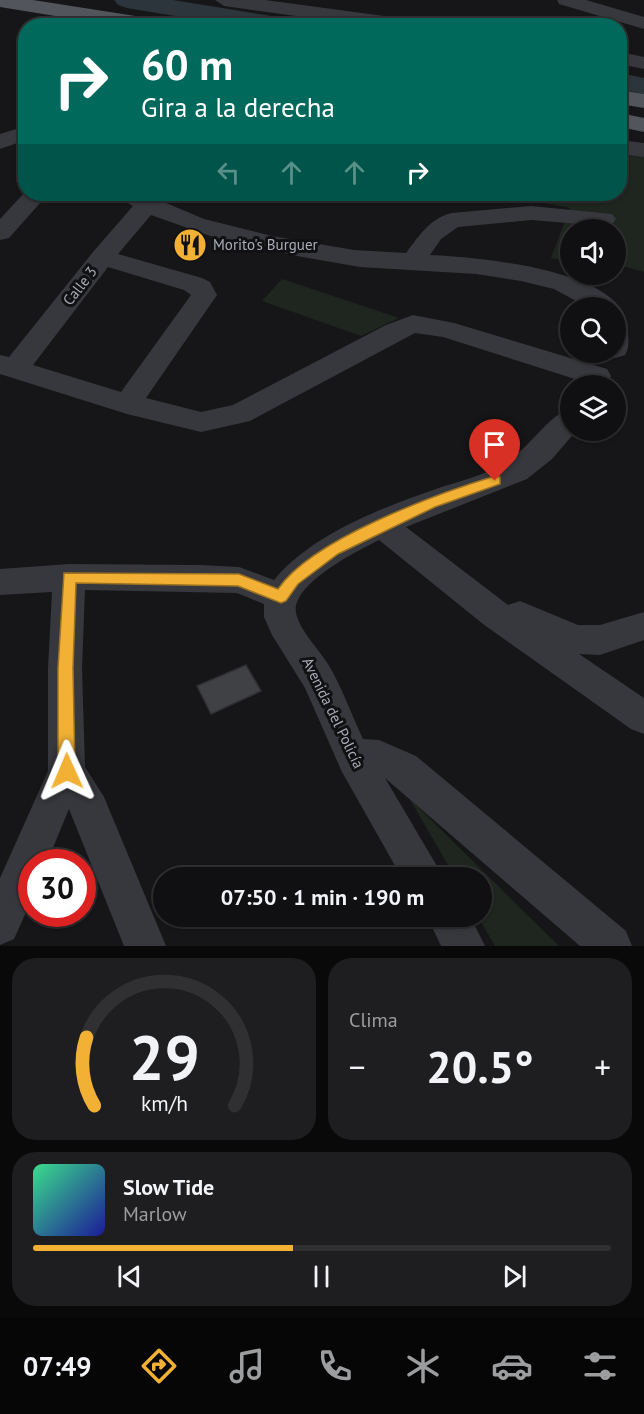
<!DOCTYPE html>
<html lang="es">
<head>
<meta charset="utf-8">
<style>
	:root { --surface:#101012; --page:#1e1e20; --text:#f1f3f6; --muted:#9c9d9f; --line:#303032; --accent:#f2b134 }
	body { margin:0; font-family:"PT Sans",sans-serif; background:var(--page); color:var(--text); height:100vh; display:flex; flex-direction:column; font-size:22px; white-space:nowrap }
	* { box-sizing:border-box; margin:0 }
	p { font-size:20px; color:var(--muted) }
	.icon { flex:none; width:33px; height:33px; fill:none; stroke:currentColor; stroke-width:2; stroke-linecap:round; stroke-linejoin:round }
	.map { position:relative; height:946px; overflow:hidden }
	.details { display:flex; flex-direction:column; gap:12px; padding:12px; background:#09090a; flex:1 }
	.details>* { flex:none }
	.top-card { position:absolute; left:18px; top:18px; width:609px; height:183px; border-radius:24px; box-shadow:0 2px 4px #0004,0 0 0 2px var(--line); background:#00695c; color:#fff; overflow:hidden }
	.tools { position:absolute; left:560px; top:219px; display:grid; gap:12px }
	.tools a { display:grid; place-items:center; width:66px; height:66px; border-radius:50%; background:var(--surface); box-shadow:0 2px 4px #0004,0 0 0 2px var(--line); font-size:30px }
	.speed { position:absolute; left:18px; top:849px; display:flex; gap:12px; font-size:30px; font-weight:700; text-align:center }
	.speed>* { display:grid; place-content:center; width:78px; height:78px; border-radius:50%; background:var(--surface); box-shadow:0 2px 4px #0004,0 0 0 2px var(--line); line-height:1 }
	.speed .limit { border:9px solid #d22; background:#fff; color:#111 }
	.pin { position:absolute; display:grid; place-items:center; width:51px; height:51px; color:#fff; margin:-62px -26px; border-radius:50% 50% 50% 0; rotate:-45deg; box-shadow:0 0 6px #0007 }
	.pin .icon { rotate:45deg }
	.me { position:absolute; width:66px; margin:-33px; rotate:359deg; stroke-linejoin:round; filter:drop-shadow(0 0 4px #0008) }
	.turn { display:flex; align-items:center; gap:21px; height:126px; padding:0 24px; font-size:27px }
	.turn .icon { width:78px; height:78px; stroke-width:2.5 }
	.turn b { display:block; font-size:42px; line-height:51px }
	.lanes { display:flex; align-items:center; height:57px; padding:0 24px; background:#0003; justify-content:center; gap:30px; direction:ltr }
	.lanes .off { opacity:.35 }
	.big { font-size:45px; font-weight:600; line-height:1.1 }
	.details .widget { flex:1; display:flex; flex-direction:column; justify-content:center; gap:9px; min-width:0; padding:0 21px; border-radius:24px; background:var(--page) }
	.details .dial { align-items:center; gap:0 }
	.dial svg { height:156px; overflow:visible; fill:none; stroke:var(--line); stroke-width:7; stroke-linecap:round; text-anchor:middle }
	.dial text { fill:var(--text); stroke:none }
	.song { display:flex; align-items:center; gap:18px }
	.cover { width:72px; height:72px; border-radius:9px; background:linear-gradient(135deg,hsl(150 70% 55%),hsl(240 70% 35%)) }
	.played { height:6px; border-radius:3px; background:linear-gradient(90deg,var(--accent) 45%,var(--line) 45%) }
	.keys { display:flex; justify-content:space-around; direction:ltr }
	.heat { display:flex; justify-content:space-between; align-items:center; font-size:33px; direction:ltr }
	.details .tiles { flex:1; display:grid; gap:12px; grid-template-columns:1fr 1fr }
	.widget:last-child { grid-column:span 2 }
	.trip { position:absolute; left:153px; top:867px; width:339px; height:60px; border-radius:30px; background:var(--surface); box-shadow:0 2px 4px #0004,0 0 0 2px var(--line); font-weight:600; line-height:60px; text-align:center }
	.tab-bar { display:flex; height:96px; justify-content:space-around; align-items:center; background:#060607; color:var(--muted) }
	.tab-bar .icon { width:42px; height:42px }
	.tab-bar .selected { color:var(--accent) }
	.tab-bar b { font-size:27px; color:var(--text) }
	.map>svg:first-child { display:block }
	.green { fill:#1e261f }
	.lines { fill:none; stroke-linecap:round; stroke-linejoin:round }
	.river { fill:#2c353c; fill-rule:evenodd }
	.building { fill:#404145; stroke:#303034; stroke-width:1.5 }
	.minor { fill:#37383d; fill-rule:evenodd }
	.major { fill:#53555c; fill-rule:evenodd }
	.route { fill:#f2b134; stroke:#9d7322; stroke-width:1.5 }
	.labels { text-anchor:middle; stroke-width:6; stroke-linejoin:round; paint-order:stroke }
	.poi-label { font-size:15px; fill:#a8adb8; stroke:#111113; text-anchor:start }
	.street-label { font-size:15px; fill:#a8adb8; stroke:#111113 }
</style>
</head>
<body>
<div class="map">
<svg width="644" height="946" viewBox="0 0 644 946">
	<rect width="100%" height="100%" fill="#161618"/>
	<g class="green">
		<polygon points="620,154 644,157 644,272 615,264 615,230 570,230 570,262 551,258 570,208 535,201 537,194 620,194"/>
		<polygon points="282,279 399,318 361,336 262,301"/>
		<polygon points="409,798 559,946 495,946 478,917 482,916 482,878 455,877"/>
	</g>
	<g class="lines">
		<g class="river">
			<polygon points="114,0 173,0 284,18 293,21 297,26 235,26 127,8 118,5"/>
			<polygon points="620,73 644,78 644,94 620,89"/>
		</g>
	</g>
	<polygon class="building" points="246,665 261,691 211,714 197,686"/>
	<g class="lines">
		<g class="minor">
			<polygon points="215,0 265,0 414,20 423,26 369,26 224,6"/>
			<polygon points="557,0 586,0 644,17 644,29 559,4"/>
			<polygon points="620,52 644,57 644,69 620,64"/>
			<polygon points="26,126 26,140 0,149 0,134"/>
			<polygon points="620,140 644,143 644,157 620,154"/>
			<polygon points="26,191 48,194 9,238 0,240 0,219"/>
			<path d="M118,194h27l59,25 68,17 82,14 52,3c13,-17 24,-35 46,-40l79,-7 81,8 4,5 -4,5 -8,2 -73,-6 -73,7 -17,12 -11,16c44,2 197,14 198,74 0,10 2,18 -3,26l-10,3 -11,-6h11v-44h-26l-35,-19 -33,-8 -45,-7 -116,-7 -63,-11 -84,-19 -62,-22 -33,39 84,24 8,4 7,13 -71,103 55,14 32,-7 153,-80 27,-10 41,8 153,46 4,7 -4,7 -10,3 -154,-49 -28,-4 -165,88 -49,11 -74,-18 -127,-40v-19l9,2 84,-105 40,-46 -12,-7zM108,267l76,23 7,5 -70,97 -88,-27z"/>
			<path d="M570,409v21h7l-25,29 -25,20 -121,48 102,78 12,-4 58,24h22l44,-13v28l-44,15 -21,-1 65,44v36l-13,-5 -148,-105 -104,-84c-22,11 -88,44 -83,73 4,18 22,35 32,51 14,23 23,50 35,75l16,1 37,16 210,175 6,15h-52l-195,-168 59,100h-42l-60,-106 -37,-84 -33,-53 -8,-18v-13l-27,-11 -152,-3 -3,78 3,99 19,30 62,149h-42l-55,-137 -22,53h-15v37l-18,40 -14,6v-67l48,-107v-103l4,-76 -52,3v-26l69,-5 131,1 39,2 35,13c38,-46 107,-72 162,-91 23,-8 47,-13 68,-25 24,-14 43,-48 66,-55z"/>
			<polygon points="427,916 470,916 485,946 441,946"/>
		</g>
		<g class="major">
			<polygon points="0,0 33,0 161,20 171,26 117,26 0,7"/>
			<polygon points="620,90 644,94 644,108 620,104"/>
			<polygon points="620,113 644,118 644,132 620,127"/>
		</g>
	</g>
	<path class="route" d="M495,476l5,1v7l-65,23 -97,47 -40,30 -12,17 -5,2 -43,-17 -162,-3 -3,85 2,103 -2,6 -6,2 -6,-2 -3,-6v-103l6,-95 175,1 39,15c34,-50 158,-95 217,-113z"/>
	<defs>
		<symbol id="restaurant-disc" viewBox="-11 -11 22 22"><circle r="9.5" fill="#f2b134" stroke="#111113"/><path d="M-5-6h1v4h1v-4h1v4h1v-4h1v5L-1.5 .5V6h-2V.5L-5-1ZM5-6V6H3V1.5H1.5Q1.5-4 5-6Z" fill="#111"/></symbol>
	</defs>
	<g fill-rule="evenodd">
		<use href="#restaurant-disc" x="171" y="226" width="38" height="38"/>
	</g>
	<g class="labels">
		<g class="poi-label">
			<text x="213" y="250">Morito's Burguer</text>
		</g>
		<g class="street-label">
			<text transform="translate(80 286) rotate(-52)" y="5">Calle 3</text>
			<text transform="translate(333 713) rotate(64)" y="5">Avenida del Policía</text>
		</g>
	</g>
</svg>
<div class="tools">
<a><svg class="icon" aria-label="sound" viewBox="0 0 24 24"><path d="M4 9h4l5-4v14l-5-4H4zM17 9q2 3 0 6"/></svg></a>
<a><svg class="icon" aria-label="search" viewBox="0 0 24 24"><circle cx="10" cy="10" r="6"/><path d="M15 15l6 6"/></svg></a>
<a><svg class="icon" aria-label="layers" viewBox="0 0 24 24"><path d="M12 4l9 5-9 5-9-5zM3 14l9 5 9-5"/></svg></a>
</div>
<div class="speed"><div class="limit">30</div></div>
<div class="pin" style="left:495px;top:481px;background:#d93025"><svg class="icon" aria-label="arrive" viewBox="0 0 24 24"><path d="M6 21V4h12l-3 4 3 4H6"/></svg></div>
<svg class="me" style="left:67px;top:771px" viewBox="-20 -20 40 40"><path d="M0-17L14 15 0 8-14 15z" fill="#f2b134" stroke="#fff" stroke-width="4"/></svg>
<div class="trip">07:50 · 1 min · 190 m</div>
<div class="top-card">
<div class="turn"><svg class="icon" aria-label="right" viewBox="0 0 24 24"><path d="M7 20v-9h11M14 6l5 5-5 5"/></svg><div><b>60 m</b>Gira a la derecha</div></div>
<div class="lanes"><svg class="icon off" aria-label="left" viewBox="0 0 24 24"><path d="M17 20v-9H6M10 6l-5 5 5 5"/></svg><svg class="icon off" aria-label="ahead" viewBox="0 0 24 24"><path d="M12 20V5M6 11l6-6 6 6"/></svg><svg class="icon off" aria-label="ahead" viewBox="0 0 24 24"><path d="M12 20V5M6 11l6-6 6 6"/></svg><svg class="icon" aria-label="right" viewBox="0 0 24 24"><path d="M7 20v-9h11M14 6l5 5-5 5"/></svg></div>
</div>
</div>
<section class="details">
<div class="tiles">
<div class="widget dial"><svg viewBox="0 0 100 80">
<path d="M14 69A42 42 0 1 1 86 69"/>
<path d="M14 69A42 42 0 0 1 10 34" stroke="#f2b134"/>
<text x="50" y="56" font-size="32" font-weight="700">29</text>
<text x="50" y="72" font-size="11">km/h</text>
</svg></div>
<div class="widget"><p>Clima</p>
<div class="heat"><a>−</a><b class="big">20.5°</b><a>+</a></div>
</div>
<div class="widget">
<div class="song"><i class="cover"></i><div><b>Slow Tide</b><p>Marlow</p></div></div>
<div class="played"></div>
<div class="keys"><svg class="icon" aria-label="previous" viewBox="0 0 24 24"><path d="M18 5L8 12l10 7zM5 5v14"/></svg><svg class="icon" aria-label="pause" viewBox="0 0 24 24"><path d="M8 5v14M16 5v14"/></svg><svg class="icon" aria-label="next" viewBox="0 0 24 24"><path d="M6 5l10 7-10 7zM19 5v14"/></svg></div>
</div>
</div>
</section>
<nav class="tab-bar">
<b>07:49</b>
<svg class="icon selected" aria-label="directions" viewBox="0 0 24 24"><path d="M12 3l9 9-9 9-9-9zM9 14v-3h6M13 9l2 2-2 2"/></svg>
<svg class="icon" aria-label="music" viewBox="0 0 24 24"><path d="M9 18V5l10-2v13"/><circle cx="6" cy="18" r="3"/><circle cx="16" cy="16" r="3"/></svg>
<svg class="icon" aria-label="phone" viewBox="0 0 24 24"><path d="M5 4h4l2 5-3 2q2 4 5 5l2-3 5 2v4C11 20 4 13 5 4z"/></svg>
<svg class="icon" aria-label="climate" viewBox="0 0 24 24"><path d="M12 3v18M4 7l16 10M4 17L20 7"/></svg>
<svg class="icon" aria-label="car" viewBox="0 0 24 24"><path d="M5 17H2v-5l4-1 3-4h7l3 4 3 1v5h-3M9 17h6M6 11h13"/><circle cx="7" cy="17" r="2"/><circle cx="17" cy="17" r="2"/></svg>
<svg class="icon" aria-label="filters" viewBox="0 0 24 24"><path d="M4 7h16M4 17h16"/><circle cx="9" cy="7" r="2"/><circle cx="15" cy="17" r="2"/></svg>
</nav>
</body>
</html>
